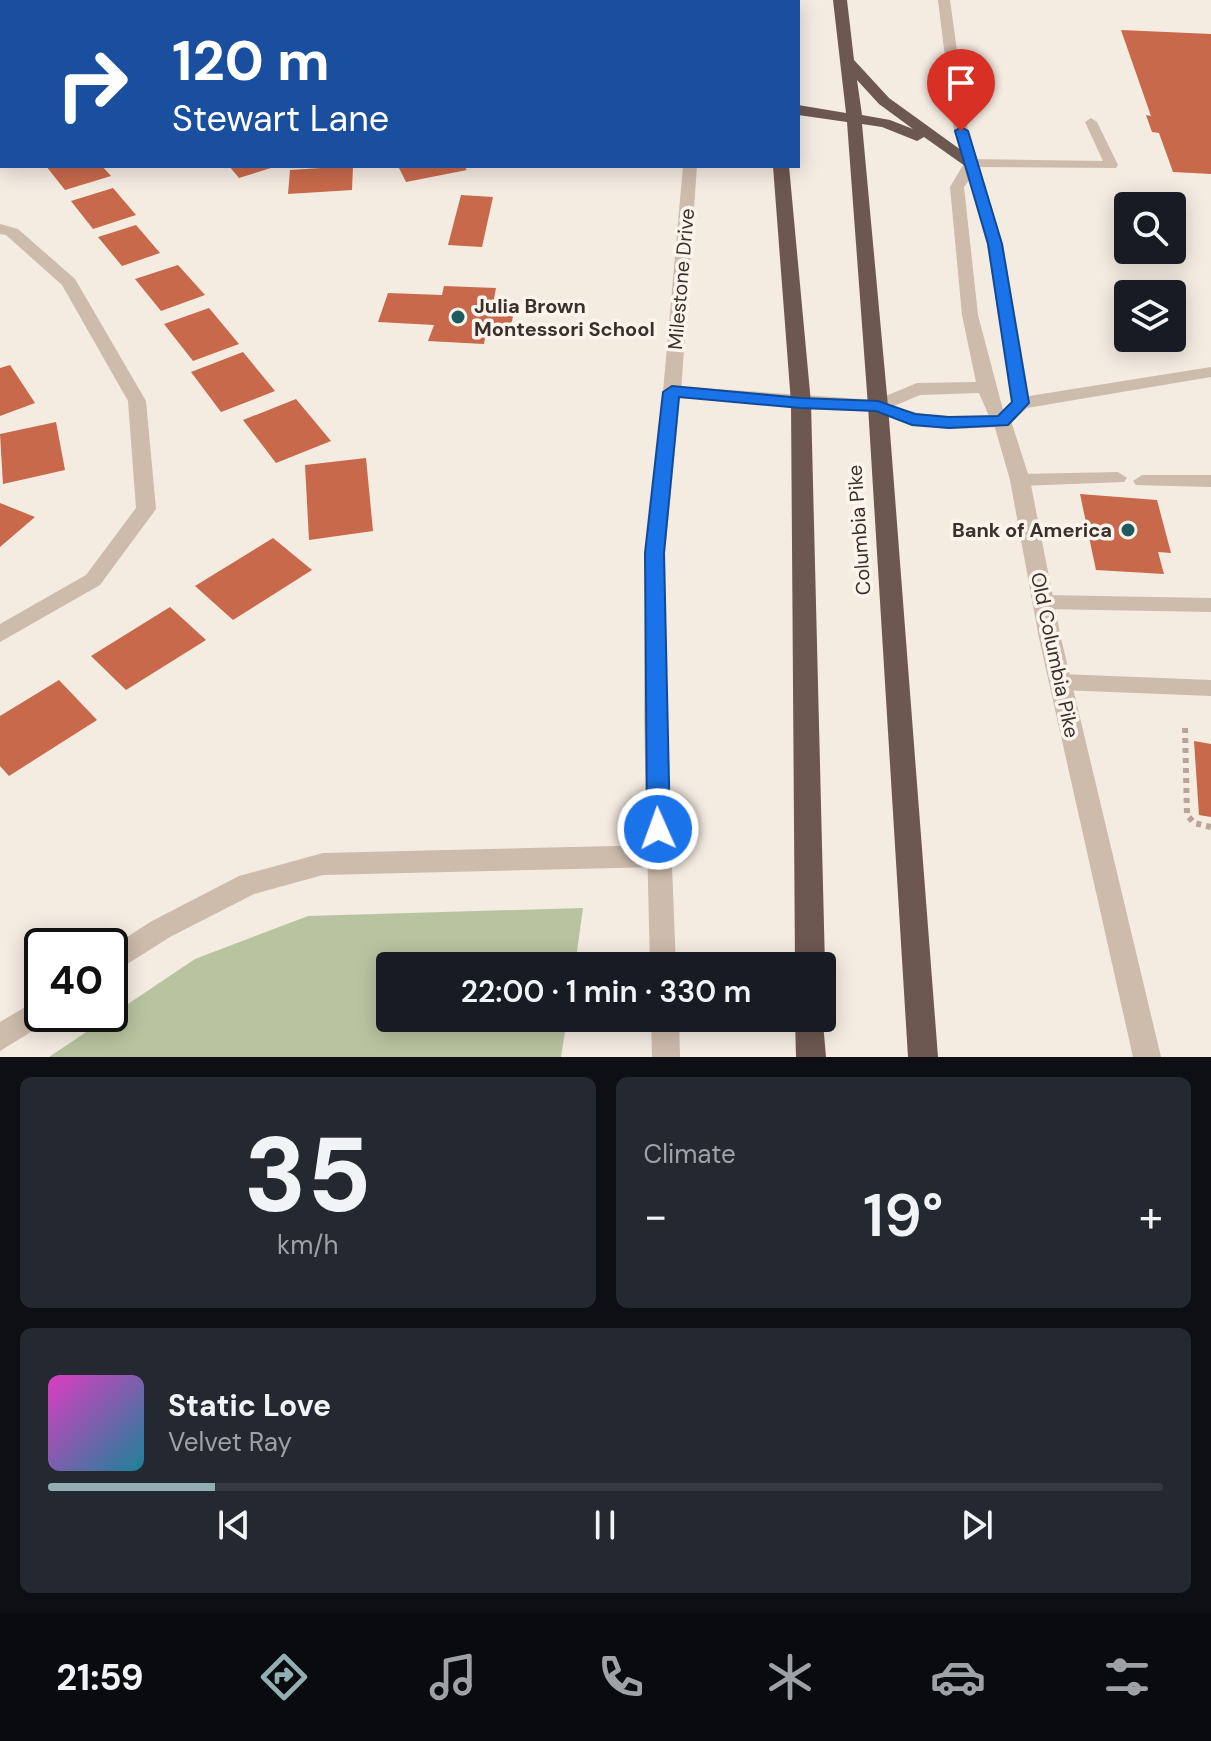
<!DOCTYPE html>
<html lang="en">
<head>
<meta charset="utf-8">
<style>
	:root { --surface:#171b24; --page:#242831; --text:#f1f3f6; --muted:#9ea1a6; --line:#363941; --accent:#92aeb2 }
	body { margin:0; font-family:"DM Sans",sans-serif; background:var(--page); color:var(--text); height:100vh; display:flex; flex-direction:column; font-size:30px; white-space:nowrap }
	* { box-sizing:border-box; margin:0 }
	p { font-size:26px; color:var(--muted) }
	.icon { flex:none; width:44px; height:44px; fill:none; stroke:currentColor; stroke-width:2; stroke-linecap:round; stroke-linejoin:round }
	.map { position:relative; height:1057px; overflow:hidden }
	.sheet { display:flex; flex-direction:column; gap:20px; padding:20px; background:#0d0f14; flex:1 }
	.sheet>* { flex:none }
	.guide { position:absolute; left:0px; top:0px; width:800px; height:168px; box-shadow:0 4px 20px #0003; background:#1a4fa0; color:#fff; overflow:hidden }
	.buttons { position:absolute; left:1114px; top:192px; display:grid; gap:16px }
	.buttons a { display:grid; place-items:center; width:72px; height:72px; border-radius:8px; background:var(--surface); box-shadow:0 4px 20px #0003; font-size:40px }
	.speed { position:absolute; left:24px; top:928px; display:flex; gap:16px; font-size:40px; font-weight:700; text-align:center }
	.speed>* { display:grid; place-content:center; width:104px; height:104px; border-radius:50%; background:var(--surface); box-shadow:0 4px 20px #0003; line-height:1 }
	.speed .limit { border:4px solid #111; border-radius:12px; background:#fff; color:#111 }
	.pin { position:absolute; display:grid; place-items:center; width:68px; height:68px; color:#fff; margin:-82px -34px; border-radius:50% 50% 50% 0; rotate:-45deg; box-shadow:0 0 8px #0007 }
	.pin .icon { rotate:45deg }
	.me { position:absolute; width:88px; margin:-44px; rotate:358deg; stroke-linejoin:round; filter:drop-shadow(0 0 6px #0008) }
	.turn { display:flex; align-items:center; gap:28px; height:168px; padding:0 40px; font-size:36px }
	.turn .icon { width:104px; height:104px; stroke-width:2.5 }
	.turn b { display:block; font-size:56px; line-height:68px }
	.big { font-size:60px; font-weight:600; line-height:1.1 }
	.sheet .widget { flex:1; display:flex; flex-direction:column; justify-content:center; gap:12px; min-width:0; padding:0 28px; border-radius:12px; background:var(--page) }
	.sheet .dial { align-items:center; gap:0 }
	.dial b { font-size:104px; line-height:1 }
	.song { display:flex; align-items:center; gap:24px }
	.cover { width:96px; height:96px; border-radius:12px; background:linear-gradient(135deg,hsl(310 70% 55%),hsl(190 70% 35%)) }
	.played { height:8px; border-radius:4px; background:linear-gradient(90deg,var(--accent) 15%,var(--line) 15%) }
	.keys { display:flex; justify-content:space-around; direction:ltr }
	.heat { display:flex; justify-content:space-between; align-items:center; font-size:44px; direction:ltr }
	.sheet .tiles { flex:1; display:grid; gap:20px; grid-template-columns:1fr 1fr }
	.widget:last-child { grid-column:span 2 }
	.trip { position:absolute; left:376px; top:952px; width:460px; height:80px; border-radius:8px; background:var(--surface); box-shadow:0 4px 20px #0003; font-weight:600; line-height:80px; text-align:center }
	.tabs { display:flex; height:128px; justify-content:space-around; align-items:center; background:#090b0e; color:var(--muted) }
	.tabs .icon { width:56px; height:56px }
	.tabs .selected { color:var(--accent) }
	.tabs b { font-size:36px; color:var(--text) }
	.map>svg:first-child { display:block }
	.green { fill:#b8c4a0 }
	.building { fill:#c8694b }
	.lines { fill:none; stroke-linecap:round; stroke-linejoin:round }
	.path { stroke:#b9a596; stroke-width:6; stroke-dasharray:5 5; stroke-linecap:butt }
	.service { fill:#cdbbac; fill-rule:evenodd }
	.minor { fill:#cdbbac; fill-rule:evenodd }
	.tertiary { fill:#cdbbac; fill-rule:evenodd }
	.trunk { fill:#6c584f; fill-rule:evenodd }
	.route { fill:#1a73e8; stroke:#114b97; stroke-width:2 }
	.poi-dot { fill:#1f5a5e; stroke:#fbf5ee; stroke-width:3 }
	.labels { text-anchor:middle; stroke-width:7; stroke-linejoin:round; paint-order:stroke }
	.street-label { font-size:20px; fill:#3b302b; stroke:#fbf5ee }
	.poi-label { font-size:20px; font-weight:bold; fill:#3b302b; stroke:#fbf5ee; text-anchor:start }
</style>
</head>
<body>
<div class="map">
<svg width="1211" height="1057" viewBox="0 0 1211 1057">
	<rect width="100%" height="100%" fill="#f4ebe1"/>
	<polygon class="green" points="583,908 575,966 390,966 390,1018 567,1018 561,1057 49,1057 195,959 308,916"/>
	<g class="building">
		<polygon points="1121,30 1211,34 1211,174 1173,172 1159,133 1152,132 1146,115 1151,116"/>
		<polygon points="46,166 102,166 111,176 65,190"/>
		<polygon points="229,166 274,166 274,167 239,178"/>
		<polygon points="353,166 352,190 288,194 290,170"/>
		<polygon points="398,166 464,166 467,170 406,182"/>
		<polygon points="113,188 136,215 93,229 71,201"/>
		<polygon points="461,195 493,197 482,247 448,245"/>
		<polygon points="136,225 160,253 122,266 98,237"/>
		<polygon points="178,265 205,295 161,311 135,279"/>
		<polygon points="444,286 496,288 493,304 516,305 510,328 487,326 484,344 428,341 434,325 378,322 388,293 442,295"/>
		<polygon points="209,308 239,344 193,361 164,324"/>
		<polygon points="243,352 275,391 221,412 191,372"/>
		<polygon points="10,365 35,403 0,416 0,368"/>
		<polygon points="296,399 331,441 276,463 243,420"/>
		<polygon points="56,422 65,470 3,484 0,434"/>
		<polygon points="366,458 373,531 309,540 305,465"/>
		<polygon points="1080,494 1157,500 1171,553 1158,552 1164,574 1096,570"/>
		<polygon points="0,503 35,517 0,547"/>
		<polygon points="273,538 312,570 233,620 195,586"/>
		<polygon points="170,607 206,640 126,690 91,656"/>
		<polygon points="59,680 97,720 9,776 0,766 0,716"/>
		<polygon points="1194,741 1211,744 1211,817 1199,815"/>
	</g>
	<g class="lines">
		<polyline class="path" points="1185,728 1187,815 1194,823 1211,827"/>
		<g class="service">
			<polygon points="1091,118 1097,122 1118,165 1116,168 971,167 964,163 971,159 1103,161 1085,122"/>
			<polygon points="1118,472 1127,478 1124,482 1020,486 1011,480 1020,474"/>
			<polygon points="1142,475 1211,475 1211,487 1136,485 1133,481"/>
			<polygon points="1043,595 1211,598 1211,612 1043,609 1036,607 1034,602 1036,597"/>
			<polygon points="1061,674 1211,680 1211,696 1061,690 1054,687 1051,682 1054,677"/>
		</g>
		<g class="minor">
			<rect x="698" y="0" width="12" height="2"/>
			<polygon points="938,0 950,0 968,131 978,163 971,167 964,163 954,131"/>
			<polygon points="683,166 697,166 681,392 672,398 663,392"/>
			<polygon points="0,224 18,229 75,279 146,401 156,509 100,585 0,642 0,624 86,575 136,508 128,401 62,285 6,235 0,234"/>
			<polygon points="1002,415 1011,421 1030,480 1061,638 1161,1057 1133,1057 1039,638 1010,480 993,421"/>
			<polygon points="659,845 668,848 671,856 668,864 659,867 323,875 254,894 170,937 110,975 110,948 152,921 239,876 323,853"/>
			<polygon points="42,997 42,1014 54,1014 52,1019 0,1051 0,1022"/>
		</g>
		<g class="tertiary">
			<path d="M971,159l7,4 25,81 26,152 182,-29v10l-184,31 -18,17 -7,2 -53,2 -37,-4 -36,-13 -196,-14 -15,155 1,164 10,249h-26l-6,-249 1,-164 18,-161 9,-6 204,14 41,-17 59,-1 -14,-67 -12,-128 16,-27zM969,180l18,64 25,158 -9,8 -25,-95 -14,-128zM979,393l10,23c-33,1 -63,2 -95,-10l26,-11z"/>
			<polygon points="651,1018 679,1018 680,1057 652,1057"/>
		</g>
		<g class="trunk">
			<rect x="767" y="0" width="14" height="2"/>
			<path d="M833,0h14l7,60 35,38 90,65 -8,5 -6,-2 -41,-29 -7,4 -35,-14 -20,-3 26,282 50,651h-30l-40,-651 -21,-284 -49,-7v-10l48,8zM857,80l22,24 34,25 -23,-9 -28,-5z"/>
			<polygon points="773,166 789,166 811,403 825,966 822,972 822,966 795,966 791,403"/>
			<polygon points="822,1011 826,1057 796,1057 795,1018 822,1018"/>
		</g>
	</g>
	<polygon class="route" points="961,127 968,131 1002,244 1029,403 1008,425 949,428 912,425 876,411 801,408 679,397 664,553 670,829 666,835 658,838 651,835 647,829 645,553 663,392 672,386 801,398 878,401 915,414 949,417 998,416 1012,402 988,244 955,131"/>
	<g class="poi-dot">
		<circle cx="458" cy="317" r="8"/>
		<circle cx="1128" cy="530" r="8"/>
	</g>
	<g class="labels">
		<g class="street-label">
			<text transform="translate(681 279) rotate(-85)" y="7">Milestone Drive</text>
			<text transform="translate(859 530) rotate(-94)" y="7">Columbia Pike</text>
			<text transform="translate(1055 655) rotate(78)" y="7">Old Columbia Pike</text>
		</g>
		<g class="poi-label">
			<text x="474" y="313">Julia Brown<tspan x="474" dy="23">Montessori School</tspan></text>
			<text x="1112" y="537" text-anchor="end">Bank of America</text>
		</g>
	</g>
</svg>
<div class="buttons">
<a><svg class="icon" aria-label="search" viewBox="0 0 24 24"><circle cx="10" cy="10" r="6"/><path d="M15 15l6 6"/></svg></a>
<a><svg class="icon" aria-label="layers" viewBox="0 0 24 24"><path d="M12 4l9 5-9 5-9-5zM3 14l9 5 9-5"/></svg></a>
</div>
<div class="speed"><div class="limit">40</div></div>
<div class="pin" style="left:961px;top:131px;background:#d93025"><svg class="icon" aria-label="arrive" viewBox="0 0 24 24"><path d="M6 21V4h12l-3 4 3 4H6"/></svg></div>
<svg class="me" style="left:658px;top:829px" viewBox="-20 -20 40 40"><circle r="17" fill="#1a73e8" stroke="#fff" stroke-width="3"/><path d="M0-11L8 9 0 5-8 9z" fill="#fff"/></svg>
<div class="trip">22:00 · 1 min · 330 m</div>
<div class="guide">
<div class="turn"><svg class="icon" aria-label="right" viewBox="0 0 24 24"><path d="M7 20v-9h11M14 6l5 5-5 5"/></svg><div><b>120 m</b>Stewart Lane</div></div>
</div>
</div>
<section class="sheet">
<div class="tiles">
<div class="widget dial"><b>35</b><p>km/h</p></div>
<div class="widget"><p>Climate</p>
<div class="heat"><a>−</a><b class="big">19°</b><a>+</a></div>
</div>
<div class="widget">
<div class="song"><i class="cover"></i><div><b>Static Love</b><p>Velvet Ray</p></div></div>
<div class="played"></div>
<div class="keys"><svg class="icon" aria-label="previous" viewBox="0 0 24 24"><path d="M18 5L8 12l10 7zM5 5v14"/></svg><svg class="icon" aria-label="pause" viewBox="0 0 24 24"><path d="M8 5v14M16 5v14"/></svg><svg class="icon" aria-label="next" viewBox="0 0 24 24"><path d="M6 5l10 7-10 7zM19 5v14"/></svg></div>
</div>
</div>
</section>
<nav class="tabs">
<b>21:59</b>
<svg class="icon selected" aria-label="directions" viewBox="0 0 24 24"><path d="M12 3l9 9-9 9-9-9zM9 14v-3h6M13 9l2 2-2 2"/></svg>
<svg class="icon" aria-label="music" viewBox="0 0 24 24"><path d="M9 18V5l10-2v13"/><circle cx="6" cy="18" r="3"/><circle cx="16" cy="16" r="3"/></svg>
<svg class="icon" aria-label="phone" viewBox="0 0 24 24"><path d="M5 4h4l2 5-3 2q2 4 5 5l2-3 5 2v4C11 20 4 13 5 4z"/></svg>
<svg class="icon" aria-label="climate" viewBox="0 0 24 24"><path d="M12 3v18M4 7l16 10M4 17L20 7"/></svg>
<svg class="icon" aria-label="car" viewBox="0 0 24 24"><path d="M5 17H2v-5l4-1 3-4h7l3 4 3 1v5h-3M9 17h6M6 11h13"/><circle cx="7" cy="17" r="2"/><circle cx="17" cy="17" r="2"/></svg>
<svg class="icon" aria-label="filters" viewBox="0 0 24 24"><path d="M4 7h16M4 17h16"/><circle cx="9" cy="7" r="2"/><circle cx="15" cy="17" r="2"/></svg>
</nav>
</body>
</html>
